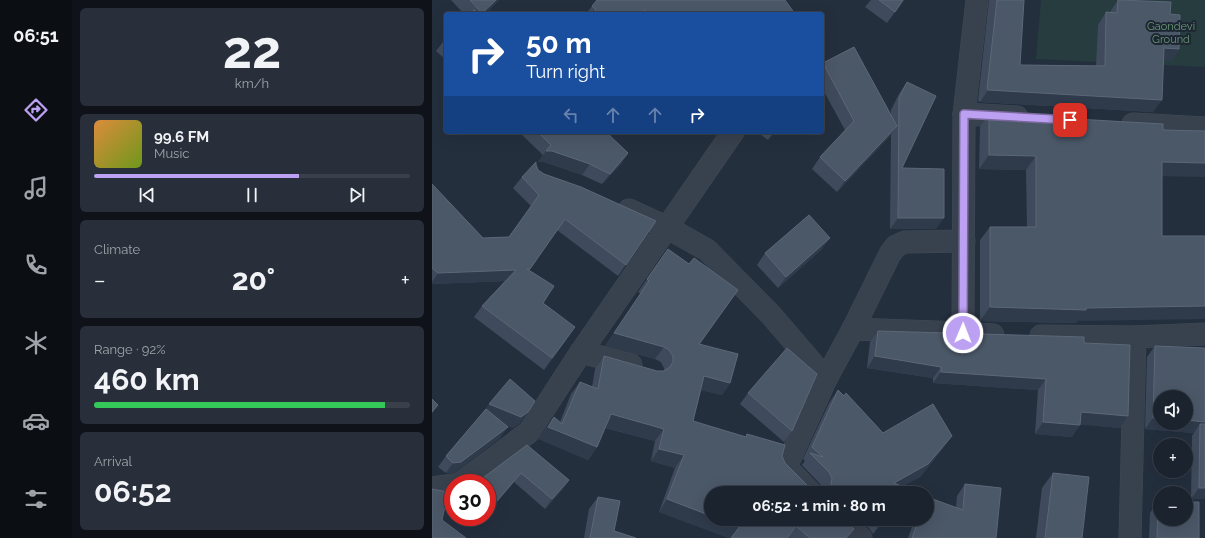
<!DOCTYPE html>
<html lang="en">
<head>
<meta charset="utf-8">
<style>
	:root { --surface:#1b232e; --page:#282f3a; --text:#f1f3f6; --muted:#a0a4aa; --line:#39404a; --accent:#bca0f2 }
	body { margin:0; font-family:Raleway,sans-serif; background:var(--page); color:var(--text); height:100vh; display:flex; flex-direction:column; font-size:15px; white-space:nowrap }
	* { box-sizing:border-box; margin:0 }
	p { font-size:13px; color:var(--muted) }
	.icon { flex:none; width:22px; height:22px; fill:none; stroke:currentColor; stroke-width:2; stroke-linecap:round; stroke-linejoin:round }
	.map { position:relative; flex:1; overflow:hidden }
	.details { display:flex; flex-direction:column; gap:8px; padding:8px; background:#0f1319; width:360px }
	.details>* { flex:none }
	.banner { position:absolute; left:12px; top:12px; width:380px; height:122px; border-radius:4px; box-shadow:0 4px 16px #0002,0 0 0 1px var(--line); background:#1a4fa0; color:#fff; overflow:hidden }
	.tools { position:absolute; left:721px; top:390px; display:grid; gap:8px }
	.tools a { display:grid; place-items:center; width:40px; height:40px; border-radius:50%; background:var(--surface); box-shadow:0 4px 16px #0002,0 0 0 1px var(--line); font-size:20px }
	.speed { position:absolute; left:12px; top:474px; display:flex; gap:8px; font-size:20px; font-weight:700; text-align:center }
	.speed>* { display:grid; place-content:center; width:52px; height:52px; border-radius:50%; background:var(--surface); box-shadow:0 4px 16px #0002,0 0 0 1px var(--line); line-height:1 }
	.speed .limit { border:6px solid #d22; background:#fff; color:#111 }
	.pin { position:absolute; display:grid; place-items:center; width:34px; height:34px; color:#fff; margin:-17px; border-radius:8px; box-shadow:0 2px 6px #0006 }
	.me { position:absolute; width:44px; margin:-22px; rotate:1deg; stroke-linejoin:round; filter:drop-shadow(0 0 3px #0008) }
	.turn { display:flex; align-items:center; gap:14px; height:84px; padding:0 16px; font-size:18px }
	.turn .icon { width:52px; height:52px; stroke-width:2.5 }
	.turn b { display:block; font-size:28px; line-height:34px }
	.lanes { display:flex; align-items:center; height:38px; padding:0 16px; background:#0003; justify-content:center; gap:20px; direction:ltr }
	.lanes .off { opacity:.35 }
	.big { font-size:30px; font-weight:700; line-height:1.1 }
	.details .tile { flex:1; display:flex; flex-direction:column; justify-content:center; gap:6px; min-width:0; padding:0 14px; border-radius:6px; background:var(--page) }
	.details .dial { align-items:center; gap:0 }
	.dial b { font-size:52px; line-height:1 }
	.song { display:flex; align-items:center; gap:12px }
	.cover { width:48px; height:48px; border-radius:6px; background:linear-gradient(135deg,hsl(30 70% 55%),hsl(80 70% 35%)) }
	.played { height:4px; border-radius:2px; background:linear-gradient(90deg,var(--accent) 65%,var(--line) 65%) }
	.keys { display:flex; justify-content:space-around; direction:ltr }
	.heat { display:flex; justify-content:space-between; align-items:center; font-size:22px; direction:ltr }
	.charge { height:6px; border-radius:3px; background:linear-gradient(90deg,#34c759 92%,var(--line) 0) }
	.trip { position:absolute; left:272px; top:486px; width:230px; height:40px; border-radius:20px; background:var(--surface); box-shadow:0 4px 16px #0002,0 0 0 1px var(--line); font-weight:700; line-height:40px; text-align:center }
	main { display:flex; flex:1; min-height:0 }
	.tabs { display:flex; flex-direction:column; width:72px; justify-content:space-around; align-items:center; background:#0b0e12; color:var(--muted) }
	.tabs .icon { width:28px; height:28px }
	.tabs .on { color:var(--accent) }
	.tabs b { font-size:18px; color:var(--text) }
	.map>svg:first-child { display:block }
	.green { fill:#263c3f }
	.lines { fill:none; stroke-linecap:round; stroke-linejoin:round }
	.minor-casing { stroke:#414a57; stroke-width:23 }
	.minor { stroke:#38414e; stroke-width:22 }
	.wall { fill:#3f4b5c }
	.shaded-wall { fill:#2f3b4b }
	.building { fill:#4b5868; stroke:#5c6777 }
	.route-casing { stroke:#7a689d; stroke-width:10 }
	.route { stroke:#bca0f2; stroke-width:7 }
	.labels { text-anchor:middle; stroke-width:4; stroke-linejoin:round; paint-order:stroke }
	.park-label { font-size:11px; fill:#6b9a76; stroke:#1d2633 }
</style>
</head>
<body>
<main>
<nav class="tabs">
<b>06:51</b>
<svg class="icon on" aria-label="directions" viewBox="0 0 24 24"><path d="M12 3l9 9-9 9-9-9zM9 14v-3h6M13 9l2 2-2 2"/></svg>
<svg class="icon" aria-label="music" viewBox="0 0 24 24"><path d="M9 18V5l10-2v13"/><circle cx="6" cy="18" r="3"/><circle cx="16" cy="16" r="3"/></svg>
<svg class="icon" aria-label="phone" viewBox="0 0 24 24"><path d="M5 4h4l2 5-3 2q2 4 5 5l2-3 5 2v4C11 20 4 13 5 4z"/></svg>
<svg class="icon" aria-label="climate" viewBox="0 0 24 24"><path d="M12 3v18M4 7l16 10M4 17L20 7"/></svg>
<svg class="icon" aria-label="car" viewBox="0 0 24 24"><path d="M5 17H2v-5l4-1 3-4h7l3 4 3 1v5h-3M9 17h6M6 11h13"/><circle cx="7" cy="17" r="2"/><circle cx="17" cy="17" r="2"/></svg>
<svg class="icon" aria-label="filters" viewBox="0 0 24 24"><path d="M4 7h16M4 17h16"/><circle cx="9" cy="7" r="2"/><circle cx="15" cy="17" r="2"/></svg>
</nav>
<section class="details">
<div class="tile dial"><b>22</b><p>km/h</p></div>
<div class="tile">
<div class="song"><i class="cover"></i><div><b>99.6 FM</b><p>Music</p></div></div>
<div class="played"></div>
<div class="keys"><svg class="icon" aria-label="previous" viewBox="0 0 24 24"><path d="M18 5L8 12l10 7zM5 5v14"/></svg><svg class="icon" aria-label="pause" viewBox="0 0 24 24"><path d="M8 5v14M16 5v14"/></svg><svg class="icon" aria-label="next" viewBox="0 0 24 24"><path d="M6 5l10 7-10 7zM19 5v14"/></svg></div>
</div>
<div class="tile"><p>Climate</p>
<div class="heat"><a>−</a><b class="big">20°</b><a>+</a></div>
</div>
<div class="tile"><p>Range · 92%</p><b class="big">460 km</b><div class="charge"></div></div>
<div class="tile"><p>Arrival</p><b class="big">06:52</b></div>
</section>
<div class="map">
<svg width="773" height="538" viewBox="0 0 773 538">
	<rect width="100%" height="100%" fill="#242f3e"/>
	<polygon class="green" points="609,0 773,0 773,67 604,59"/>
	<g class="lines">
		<defs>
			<g id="minor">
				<polyline points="545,0 532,114 531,333 561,335"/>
				<polyline points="532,114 585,117"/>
				<polyline points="701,124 773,128"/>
				<polyline points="197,210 236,228 275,250 339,315 394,379 354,467 379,493"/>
				<polyline points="421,329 531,333"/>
				<polyline points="609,336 703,337 698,538"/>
				<polyline points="703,337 773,334"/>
				<polyline points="199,365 149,352 301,132"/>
				<polyline points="394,379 421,329 458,254 464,246 473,242 532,241"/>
				<polyline points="29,483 97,432 149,352"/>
				<polyline points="0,488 21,485"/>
				<polyline points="405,519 429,538"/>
			</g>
		</defs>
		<use href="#minor" class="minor-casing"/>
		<use href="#minor" class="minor"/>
	</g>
	<g class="wall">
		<polygon points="19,0 67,0 53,14 32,14"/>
		<polygon points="439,0 472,0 455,23 433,7"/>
		<polygon points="557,0 592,0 588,65 664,66 666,25 674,12 678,12 686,0 738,14 747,49 739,61 732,61 721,112 548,102 546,101"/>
		<polygon points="160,6 363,14 154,14"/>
		<polygon points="14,38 14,60 4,51"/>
		<polygon points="391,63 459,115 459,110 467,94 475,82 470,168 504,229 458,229 459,134 457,137 405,192 380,169 388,157 413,130 390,88 390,64"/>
		<polygon points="557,114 730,176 644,323 548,321 548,240 558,227 595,227 594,170 547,169 548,127"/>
		<polygon points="87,132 174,132 196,153 189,164 170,184 150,175 112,162 106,162 111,155"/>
		<polygon points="325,132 342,132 336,140"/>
		<polygon points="104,165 106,170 112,174 224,221 186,276 125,230 97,270 111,303 135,339 112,370 42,317 50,306 73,281 0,284 0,184 51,238 77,237 99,206 81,188 90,177"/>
		<polygon points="236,249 257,264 306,290 268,344 298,383 290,395 269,390 261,421 313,437 315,434 350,456 353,463 379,489 385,493 390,493 391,492 391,490 388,484 370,465 373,461 371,459 397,403 406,390 451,433 511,448 488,477 470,486 473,493 279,493 409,519 414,538 297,538 227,512 243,468 219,461 223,441 173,428 165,447 156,460 107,439 122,417 128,422 139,394 148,382 160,387 163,369 172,356 225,371 232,371 232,368 229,362 223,359 173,346 209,294 206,292"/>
		<polygon points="390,249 346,288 325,265 333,253"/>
		<polygon points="446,331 652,343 696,416 688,428 648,424 640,437 603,434 606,390 501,383 501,378 435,368 438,342"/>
		<polygon points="723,346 773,348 773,499 759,499 760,436 762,433 713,429 715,357"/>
		<polygon points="316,393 360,431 352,442 308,404"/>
		<polygon points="54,409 88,423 81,428 73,425 68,438 22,473 14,473 6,467 14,456"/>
		<polygon points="95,445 137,480 130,490 113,509 82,482 58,510 55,508 55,483"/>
		<polygon points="621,473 650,538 604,538 610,488"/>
		<polygon points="533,484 564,538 476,538 483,519 495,519 524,508 525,496"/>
		<polygon points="166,497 182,531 204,538 152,538 157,509"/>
		<polygon points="726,501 767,538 717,538 718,513"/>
		<polygon points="425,519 453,519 441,534 437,528"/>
	</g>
	<g class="shaded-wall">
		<polygon points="64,0 67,0 53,14 50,14"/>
		<polygon points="732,48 747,49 739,61 724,61"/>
		<polygon points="556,90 730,100 721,112 548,102"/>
		<polygon points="465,126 457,137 405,192 413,181"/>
		<polygon points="114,151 120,151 158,164 150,175 112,162 106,162"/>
		<polygon points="196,153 189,164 170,184 178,174"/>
		<polygon points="557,155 604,156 594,170 547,169"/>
		<polygon points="730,162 773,163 773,177 720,176"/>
		<polygon points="466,218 512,218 504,229 458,229"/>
		<polygon points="398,238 390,249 346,288 354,277"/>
		<polygon points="84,270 76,281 0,284 0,282 6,273"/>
		<polygon points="773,306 773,319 645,321 644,323 548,321 558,307 654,308"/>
		<polygon points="143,327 135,339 112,370 120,358"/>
		<polygon points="182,333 232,347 223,359 173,346"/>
		<polygon points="443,356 509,367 501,378 435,368"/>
		<polygon points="509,372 614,379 606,390 501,383"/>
		<polygon points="272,376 298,383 290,395 263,389"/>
		<polygon points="57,404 96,412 88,423 81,428 49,415"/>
		<polygon points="6,405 0,414 0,412"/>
		<polygon points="649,412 696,416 688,428 641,424"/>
		<polygon points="179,414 232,429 223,441 170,427"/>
		<polygon points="721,418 728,418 728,423 754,423 754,420 773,422 773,424 768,431 768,424 762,433 713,429"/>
		<polygon points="611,422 648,425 640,437 603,434"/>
		<polygon points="76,427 68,438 22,473 14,473 21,463"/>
		<polygon points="116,427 165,447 156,460 107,439"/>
		<polygon points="520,436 511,448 488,477 458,493 462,483"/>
		<polygon points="227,449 252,455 243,468 219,461"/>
		<polygon points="89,473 82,482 58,510 65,501"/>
		<polygon points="137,480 130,490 113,509 120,499"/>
		<polygon points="767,488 773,488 773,499 759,499"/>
		<polygon points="235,499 279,516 279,519 288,519 308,526 300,538 297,538 227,512"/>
		<polygon points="451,519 453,519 441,534"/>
	</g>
	<g class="building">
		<polygon points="38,0 64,0 50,13"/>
		<polygon points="165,0 353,0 363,14 217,14 213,10 208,14 160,14 164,10 160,6"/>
		<polygon points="447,0 471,0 463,12"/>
		<polygon points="565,0 592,0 588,65 673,66 674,12 685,13 686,0 739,2 738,14 748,15 747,49 732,48 730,100 556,90 555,89"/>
		<polygon points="42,10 46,14 38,14"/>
		<polygon points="422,47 465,126 413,181 388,157 422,121 391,63"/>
		<polygon points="475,82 504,96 470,168 512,169 512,218 466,218 467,98"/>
		<polygon points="557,114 731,124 731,130 773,131 773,163 730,162 730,236 773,236 773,306 654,308 654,310 558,307 558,227 604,227 604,156 557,155"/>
		<polygon points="106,132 174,132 196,153 178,174 158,164 120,151 114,151 119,145"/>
		<polygon points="104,162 104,165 106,170 112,174 149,187 224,221 194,265 133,219 98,269 95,269 122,286 111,303 143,327 120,358 50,306 84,270 6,273 0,268 0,184 51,238 77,237 107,195 90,177"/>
		<polygon points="377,215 398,238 354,277 333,253"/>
		<polygon points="236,249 257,264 262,258 306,290 267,344 306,354 298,383 272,376 261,421 314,437 315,434 353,445 350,456 353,463 379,489 385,493 390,493 396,490 399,485 400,478 397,472 378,453 391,457 380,447 406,390 412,396 414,393 451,433 501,404 520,436 496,464 462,483 476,489 473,493 279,493 279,516 235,499 252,455 227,449 232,429 179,414 165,447 116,427 122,417 130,424 148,382 166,389 172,356 225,371 232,371 238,367 241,362 241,356 237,350 232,347 182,333 217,281 215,279"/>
		<polygon points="446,331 652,337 652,343 698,345 696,416 649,412 648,425 611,422 614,379 509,372 509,367 443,356"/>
		<polygon points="723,346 773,348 773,422 754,420 754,397 728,397 728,418 721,418"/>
		<polygon points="355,348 385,374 360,431 316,393"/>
		<polygon points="78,379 103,401 96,412 89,417 57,404"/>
		<polygon points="0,399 6,405 0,412"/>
		<polygon points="54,409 76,427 29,462 21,463 14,456"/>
		<polygon points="768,424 773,424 773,488 767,488"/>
		<polygon points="95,445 137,480 120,499 89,473 65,501 55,492 55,483 44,483"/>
		<polygon points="621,473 657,477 650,538 613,538"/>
		<polygon points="533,484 569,488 564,538 480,538 487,519 495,519 495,497 531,510"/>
		<polygon points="0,489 16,492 10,520 34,538 0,538"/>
		<polygon points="166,497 188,501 182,531 204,538 158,538"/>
		<polygon points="726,501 728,501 728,519 754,519 754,502 767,502 767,538 725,538"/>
		<polygon points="288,519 409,519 422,529 414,538 378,538 364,526 355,538 299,538 308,526"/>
	</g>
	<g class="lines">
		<defs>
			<polyline id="route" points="531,333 532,114 638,120"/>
		</defs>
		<use href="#route" class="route-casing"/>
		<use href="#route" class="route"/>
	</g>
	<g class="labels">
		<g class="park-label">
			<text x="739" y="30">Gaondevi<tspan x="739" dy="13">Ground</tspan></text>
		</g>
	</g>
</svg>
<div class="tools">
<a><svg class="icon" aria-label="sound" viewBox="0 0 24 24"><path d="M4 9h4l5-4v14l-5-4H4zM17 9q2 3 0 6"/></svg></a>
<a>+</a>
<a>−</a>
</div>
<div class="speed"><div class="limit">30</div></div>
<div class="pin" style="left:638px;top:120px;background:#d93025"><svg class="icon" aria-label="arrive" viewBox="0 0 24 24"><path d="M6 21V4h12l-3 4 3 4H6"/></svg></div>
<svg class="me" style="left:531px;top:333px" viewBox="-20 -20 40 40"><circle r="17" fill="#bca0f2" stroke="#fff" stroke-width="3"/><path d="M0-11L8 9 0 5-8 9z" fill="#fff"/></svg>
<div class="trip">06:52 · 1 min · 80 m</div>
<div class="banner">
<div class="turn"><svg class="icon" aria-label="right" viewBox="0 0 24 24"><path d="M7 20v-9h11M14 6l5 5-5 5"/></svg><div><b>50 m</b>Turn right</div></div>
<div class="lanes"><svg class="icon off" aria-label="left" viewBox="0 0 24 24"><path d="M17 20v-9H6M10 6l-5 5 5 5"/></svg><svg class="icon off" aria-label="ahead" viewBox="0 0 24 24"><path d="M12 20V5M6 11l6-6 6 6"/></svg><svg class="icon off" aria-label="ahead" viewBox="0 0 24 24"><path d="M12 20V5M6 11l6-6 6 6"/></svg><svg class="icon" aria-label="right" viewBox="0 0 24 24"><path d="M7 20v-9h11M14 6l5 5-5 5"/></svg></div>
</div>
</div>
</main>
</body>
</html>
